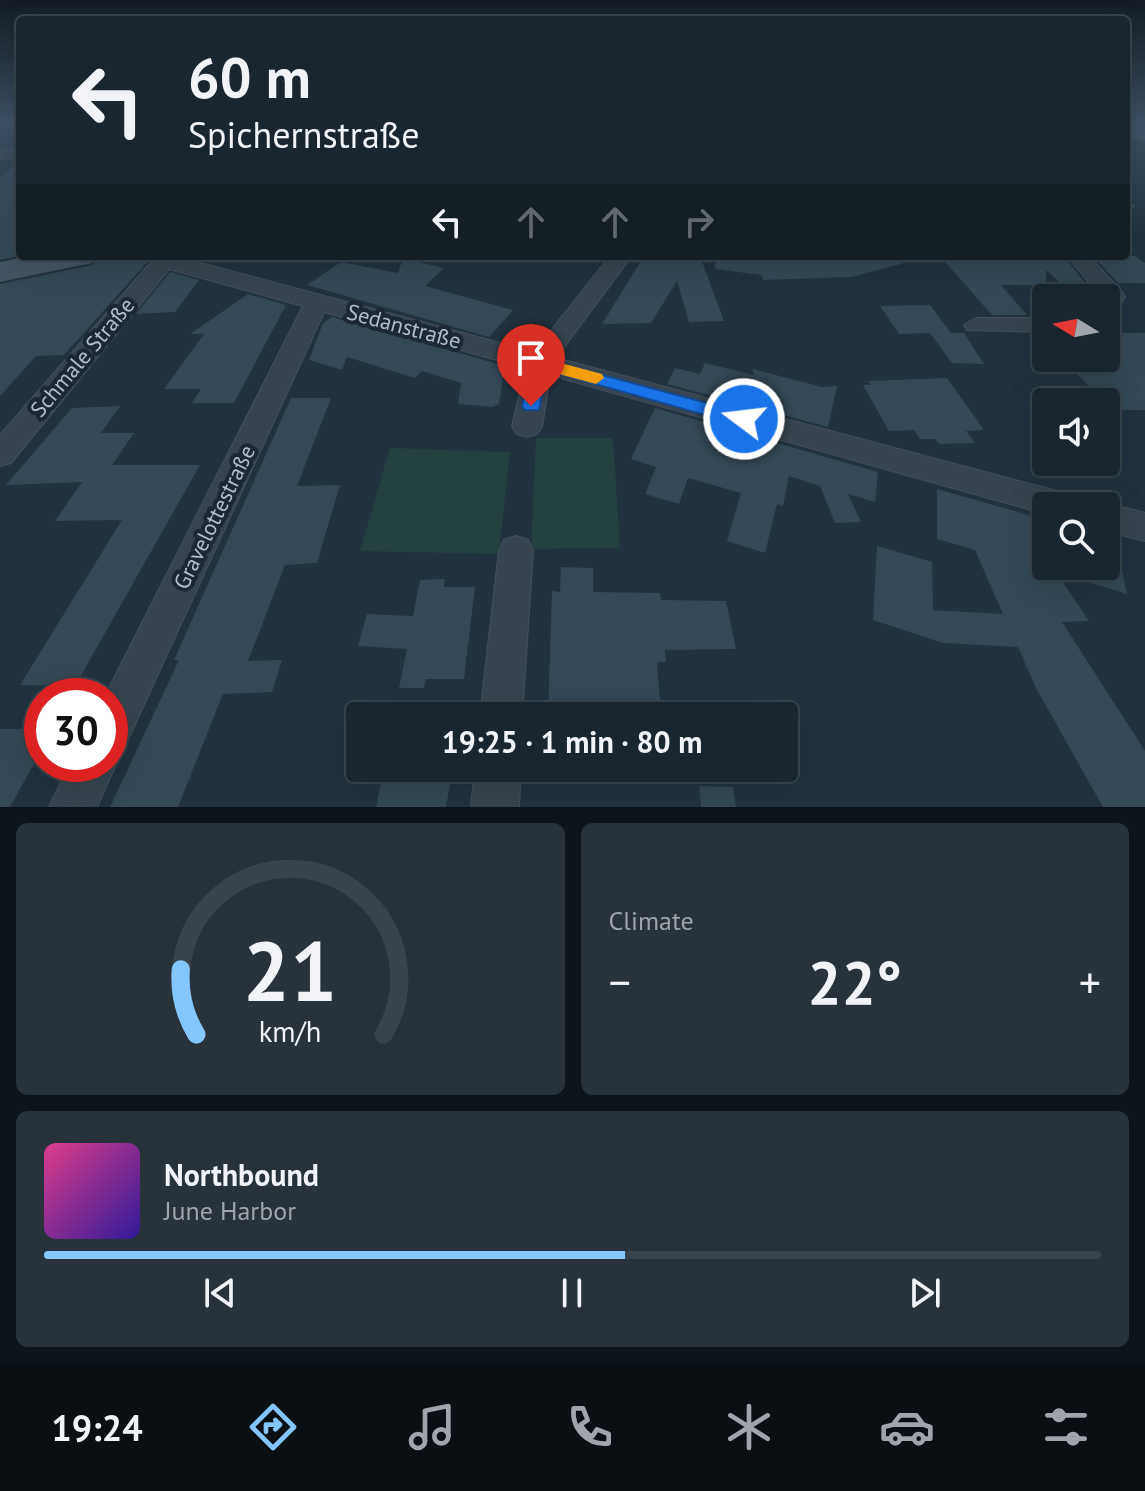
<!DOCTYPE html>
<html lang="en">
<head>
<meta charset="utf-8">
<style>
	:root { --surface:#1a262f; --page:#27323b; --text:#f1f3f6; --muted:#9fa5aa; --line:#38434b; --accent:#83c7fe }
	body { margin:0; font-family:"PT Sans",sans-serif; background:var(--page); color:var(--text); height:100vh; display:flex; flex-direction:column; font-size:30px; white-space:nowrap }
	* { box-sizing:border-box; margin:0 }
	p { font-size:26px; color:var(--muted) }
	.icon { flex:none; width:44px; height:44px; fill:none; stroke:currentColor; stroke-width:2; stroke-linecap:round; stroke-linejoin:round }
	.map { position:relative; height:807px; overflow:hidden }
	.side { display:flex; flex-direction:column; gap:16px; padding:16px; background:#0e151a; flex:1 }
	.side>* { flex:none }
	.banner { position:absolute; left:16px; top:16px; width:1114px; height:244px; border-radius:8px; box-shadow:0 8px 32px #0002,0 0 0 2px var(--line); background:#1a262f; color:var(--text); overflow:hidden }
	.needle { width:52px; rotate:280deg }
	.fabs { position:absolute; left:1032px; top:284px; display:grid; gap:16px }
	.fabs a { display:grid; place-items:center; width:88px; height:88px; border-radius:8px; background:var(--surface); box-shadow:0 8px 32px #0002,0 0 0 2px var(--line); font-size:40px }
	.speed { position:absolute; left:24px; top:678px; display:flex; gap:16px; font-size:40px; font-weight:700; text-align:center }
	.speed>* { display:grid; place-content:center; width:104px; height:104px; border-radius:50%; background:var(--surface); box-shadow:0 8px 32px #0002,0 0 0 2px var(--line); line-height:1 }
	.speed .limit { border:12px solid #d22; background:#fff; color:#111 }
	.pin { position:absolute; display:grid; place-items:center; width:68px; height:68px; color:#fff; margin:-82px -34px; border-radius:50% 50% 50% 0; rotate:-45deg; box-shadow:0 0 8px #0007 }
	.pin .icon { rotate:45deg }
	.me { position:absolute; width:88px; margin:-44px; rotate:285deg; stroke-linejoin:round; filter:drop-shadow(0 0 6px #0008) }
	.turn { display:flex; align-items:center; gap:28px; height:168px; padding:0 40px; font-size:36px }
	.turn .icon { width:104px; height:104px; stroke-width:2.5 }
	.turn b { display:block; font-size:56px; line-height:68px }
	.lanes { display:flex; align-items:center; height:76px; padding:0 40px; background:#0003; justify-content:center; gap:40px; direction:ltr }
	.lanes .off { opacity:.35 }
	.big { font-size:60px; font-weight:700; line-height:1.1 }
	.side .card { flex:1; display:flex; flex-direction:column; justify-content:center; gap:12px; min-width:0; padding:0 28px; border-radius:12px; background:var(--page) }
	.side .dial { align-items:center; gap:0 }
	.dial svg { height:208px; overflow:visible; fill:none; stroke:var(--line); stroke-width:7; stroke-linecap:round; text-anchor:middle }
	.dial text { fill:var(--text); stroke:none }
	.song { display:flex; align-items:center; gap:24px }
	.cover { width:96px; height:96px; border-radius:12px; background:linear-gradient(135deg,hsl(330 70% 55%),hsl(250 70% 35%)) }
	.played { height:8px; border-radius:4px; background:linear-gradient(90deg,var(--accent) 55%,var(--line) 55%) }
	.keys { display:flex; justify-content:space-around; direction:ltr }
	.heat { display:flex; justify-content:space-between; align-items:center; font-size:44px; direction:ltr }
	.side .tiles { flex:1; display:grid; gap:16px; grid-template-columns:1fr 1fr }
	.card:last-child { grid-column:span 2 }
	.trip { position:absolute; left:346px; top:702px; width:452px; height:80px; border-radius:8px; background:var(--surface); box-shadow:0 8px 32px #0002,0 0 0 2px var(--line); font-weight:700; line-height:80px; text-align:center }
	.tabs { display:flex; height:128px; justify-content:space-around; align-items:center; background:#0a0f13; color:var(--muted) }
	.tabs .icon { width:56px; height:56px }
	.tabs .active { color:var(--accent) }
	.tabs b { font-size:36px; color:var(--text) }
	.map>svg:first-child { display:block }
	.green { fill:#24403f }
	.building { fill:#344855 }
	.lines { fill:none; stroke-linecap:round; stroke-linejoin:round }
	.lane-casing { stroke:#43505b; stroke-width:2 }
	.street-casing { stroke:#43505b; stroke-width:2 }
	.secondary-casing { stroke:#43505b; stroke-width:2 }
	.lane { fill:#37444f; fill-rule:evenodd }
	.street { fill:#37444f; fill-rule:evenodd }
	.secondary { fill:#445462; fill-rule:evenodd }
	.route { fill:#1a73e8; stroke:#114b97; stroke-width:2 }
	.slow { fill:#f59e0b }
	.labels { text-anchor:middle; stroke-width:8; stroke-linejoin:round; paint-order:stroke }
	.street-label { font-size:22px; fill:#b2bfca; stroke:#1c2934 }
</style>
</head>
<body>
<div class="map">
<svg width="1145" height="807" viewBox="0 0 1145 807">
	<rect width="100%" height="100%" fill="#22333f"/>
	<g class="green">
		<polygon points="536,438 613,438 620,548 531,549"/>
		<polygon points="390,448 510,452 499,554 360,551"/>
	</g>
	<g class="building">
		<polygon points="20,160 20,256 0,260 0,178"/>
		<polygon points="99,256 149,256 150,259 64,355 36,356 0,396 0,284 93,265"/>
		<polygon points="644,256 700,256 724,321 689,322 677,281 651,323 602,324"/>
		<polygon points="716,256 903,256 904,263 852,277 763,280 761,275 715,269"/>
		<polygon points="940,256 1064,256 1086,284 1061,284 1046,270 1046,285 1001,285 1027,315 992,315"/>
		<polygon points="1093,256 1135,256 1145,263 1145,283 1118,283"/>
		<polygon points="403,258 444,268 425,286 513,310 489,337 307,285 341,262 398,273"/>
		<polygon points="170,272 199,280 175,312 136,314"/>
		<polygon points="248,294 286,305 234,403 192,403 201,389 164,389 204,334 190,334"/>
		<polygon points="930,305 951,333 937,333 964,333 984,364 952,363 930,333 899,334 880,306"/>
		<polygon points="332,317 505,366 499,404 492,407 458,404 461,383 422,371 415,378 347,357 342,370 309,360 323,323"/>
		<polygon points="1106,333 1145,333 1145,410 1110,410 1063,358 1106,358"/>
		<polygon points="705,363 754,375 752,369 822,387 837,386 828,427 667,384 675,368 700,374"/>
		<polygon points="947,378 984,430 966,431 975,443 939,444 935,439 920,439 914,430 889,431 863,385 871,385 868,381"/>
		<polygon points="291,398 331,398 297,486 340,485 317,563 285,565 248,661 282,660 272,692 223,694 178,807 110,807 179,660 174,660"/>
		<polygon points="120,406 101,433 134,433 112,465 200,465 75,686 20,685 122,520 55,521 82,482 6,485 72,408"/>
		<polygon points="655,408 878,472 875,502 848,494 861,522 835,523 820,486 789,476 783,506 777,504 765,553 727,541 741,493 688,478 679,504 645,494 656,467 631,459"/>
		<polygon points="937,489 1046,520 1046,566 1121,566 1127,594 1056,572 1089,621 1062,622 1145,751 1145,807 1103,807 1036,688 1018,647 943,643 873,620 877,546 932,562 933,610 1003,614 975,550 937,539"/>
		<polygon points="561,567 593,568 593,592 660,593 661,600 726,601 736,649 665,650 666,662 657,662 661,716 548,716 552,591 560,592"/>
		<polygon points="445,579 444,587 475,587 464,679 426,679 424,688 399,688 407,649 358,646 367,614 413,616 420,580"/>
		<polygon points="0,729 42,729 42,749 10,807 0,807"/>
		<polygon points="384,768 453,768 446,807 376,807"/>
		<polygon points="699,786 733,787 736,807 701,807"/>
	</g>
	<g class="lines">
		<defs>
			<polygon id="lane" points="1126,203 1132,204 1134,206 1126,209"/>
			<g id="street">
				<polygon points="20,147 20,157 0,159 0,149"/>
				<polygon points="152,256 174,256 534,352 610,256 632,256 556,358 1064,493 1076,497 1080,506 1046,506 1046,514 550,375 542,427 537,434 527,437 517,434 512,427 525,368 324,312 125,746 112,752 116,764 97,807 49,807 70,764 110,764 110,696 105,696 303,306 169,269 11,463 0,466 0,435 153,260"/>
				<polygon points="1067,256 1089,256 1122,292 1125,297 1114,314 1106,316 1106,298 1102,298"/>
				<polygon points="976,318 1046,318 1046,332 967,330 964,325"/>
				<polygon points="1106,503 1145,513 1145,541 1106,531 1106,506 1098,506"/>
				<polygon points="516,536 528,540 533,551 522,716 480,716 499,551 504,540"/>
				<polygon points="475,768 521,768 519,807 471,807"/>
			</g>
			<g id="secondary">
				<polygon points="1126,124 1145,126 1145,140 1126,136"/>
				<polygon points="34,256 96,256 92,262 0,281 0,263"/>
			</g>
		</defs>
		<use href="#lane" class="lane-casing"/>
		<use href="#street" class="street-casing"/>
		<use href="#secondary" class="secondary-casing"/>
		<use href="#lane" class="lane"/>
		<use href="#street" class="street"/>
		<use href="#secondary" class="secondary"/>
	</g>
	<linearGradient id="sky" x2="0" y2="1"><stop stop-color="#131c23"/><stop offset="0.52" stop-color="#3e5063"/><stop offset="1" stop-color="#3e5063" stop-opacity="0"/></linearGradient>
	<rect width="1145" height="236" fill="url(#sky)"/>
	<polygon class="route" points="539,358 744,413 754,419 744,426 546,370 540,406 538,410 525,410 522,406 531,363"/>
	<polygon class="slow" points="546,359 602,374 604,378 596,384 540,369 540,361"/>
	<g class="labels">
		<g class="street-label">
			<text transform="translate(404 326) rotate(15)" y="8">Sedanstraße</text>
			<text transform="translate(82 357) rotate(-50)" y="8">Schmale Straße</text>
			<text transform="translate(214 517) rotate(-64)" y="8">Gravelottestraße</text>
		</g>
	</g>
</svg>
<div class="fabs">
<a><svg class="needle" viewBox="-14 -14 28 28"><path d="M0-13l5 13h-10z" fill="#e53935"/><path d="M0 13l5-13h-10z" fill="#9fa5aa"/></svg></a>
<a><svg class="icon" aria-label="sound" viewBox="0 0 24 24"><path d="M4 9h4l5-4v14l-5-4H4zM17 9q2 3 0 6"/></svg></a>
<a><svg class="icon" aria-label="search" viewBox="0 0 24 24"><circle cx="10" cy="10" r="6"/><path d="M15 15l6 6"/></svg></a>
</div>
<div class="speed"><div class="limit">30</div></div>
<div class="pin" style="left:531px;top:406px;background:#d93025"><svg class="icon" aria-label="arrive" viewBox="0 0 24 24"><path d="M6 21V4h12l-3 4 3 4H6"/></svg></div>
<svg class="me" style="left:744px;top:419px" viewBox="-20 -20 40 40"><circle r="17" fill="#1a73e8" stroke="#fff" stroke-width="3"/><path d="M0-11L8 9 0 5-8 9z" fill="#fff"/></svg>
<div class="trip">19:25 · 1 min · 80 m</div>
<div class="banner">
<div class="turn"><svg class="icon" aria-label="left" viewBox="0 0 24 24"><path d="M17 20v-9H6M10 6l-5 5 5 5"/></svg><div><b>60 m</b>Spichernstraße</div></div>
<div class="lanes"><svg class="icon" aria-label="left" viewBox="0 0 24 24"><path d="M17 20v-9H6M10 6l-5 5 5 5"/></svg><svg class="icon off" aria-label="ahead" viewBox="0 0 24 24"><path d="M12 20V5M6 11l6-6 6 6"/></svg><svg class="icon off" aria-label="ahead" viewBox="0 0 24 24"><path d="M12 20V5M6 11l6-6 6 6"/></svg><svg class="icon off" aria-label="right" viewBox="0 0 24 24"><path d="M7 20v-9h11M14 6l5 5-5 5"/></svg></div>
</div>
</div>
<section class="side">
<div class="tiles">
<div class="card dial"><svg viewBox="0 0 100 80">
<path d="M14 69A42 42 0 1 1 86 69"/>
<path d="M14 69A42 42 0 0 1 8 44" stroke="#83c7fe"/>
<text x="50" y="56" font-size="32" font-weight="700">21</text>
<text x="50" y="72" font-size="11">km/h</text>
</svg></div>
<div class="card"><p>Climate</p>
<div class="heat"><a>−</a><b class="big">22°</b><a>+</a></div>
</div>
<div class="card">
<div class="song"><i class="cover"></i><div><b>Northbound</b><p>June Harbor</p></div></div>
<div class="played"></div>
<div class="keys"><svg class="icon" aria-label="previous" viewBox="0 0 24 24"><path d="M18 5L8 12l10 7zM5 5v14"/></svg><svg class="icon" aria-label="pause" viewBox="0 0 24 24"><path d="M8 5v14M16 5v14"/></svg><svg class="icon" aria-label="next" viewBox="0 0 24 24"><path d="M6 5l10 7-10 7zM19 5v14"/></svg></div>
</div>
</div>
</section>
<nav class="tabs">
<b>19:24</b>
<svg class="icon active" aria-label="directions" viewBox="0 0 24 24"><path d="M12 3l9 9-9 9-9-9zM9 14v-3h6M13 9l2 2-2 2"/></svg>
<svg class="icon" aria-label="music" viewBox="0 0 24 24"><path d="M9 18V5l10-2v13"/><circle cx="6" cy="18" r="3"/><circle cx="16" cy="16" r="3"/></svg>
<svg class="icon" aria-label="phone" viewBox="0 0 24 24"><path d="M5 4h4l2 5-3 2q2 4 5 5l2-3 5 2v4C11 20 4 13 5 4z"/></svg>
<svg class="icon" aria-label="climate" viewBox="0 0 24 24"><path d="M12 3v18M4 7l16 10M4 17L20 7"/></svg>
<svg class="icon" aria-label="car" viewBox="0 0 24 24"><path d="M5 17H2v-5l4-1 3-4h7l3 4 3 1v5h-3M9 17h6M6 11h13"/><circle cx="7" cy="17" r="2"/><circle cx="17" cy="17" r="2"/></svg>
<svg class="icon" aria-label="filters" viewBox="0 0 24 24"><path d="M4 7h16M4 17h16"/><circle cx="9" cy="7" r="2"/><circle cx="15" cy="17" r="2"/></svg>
</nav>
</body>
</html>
